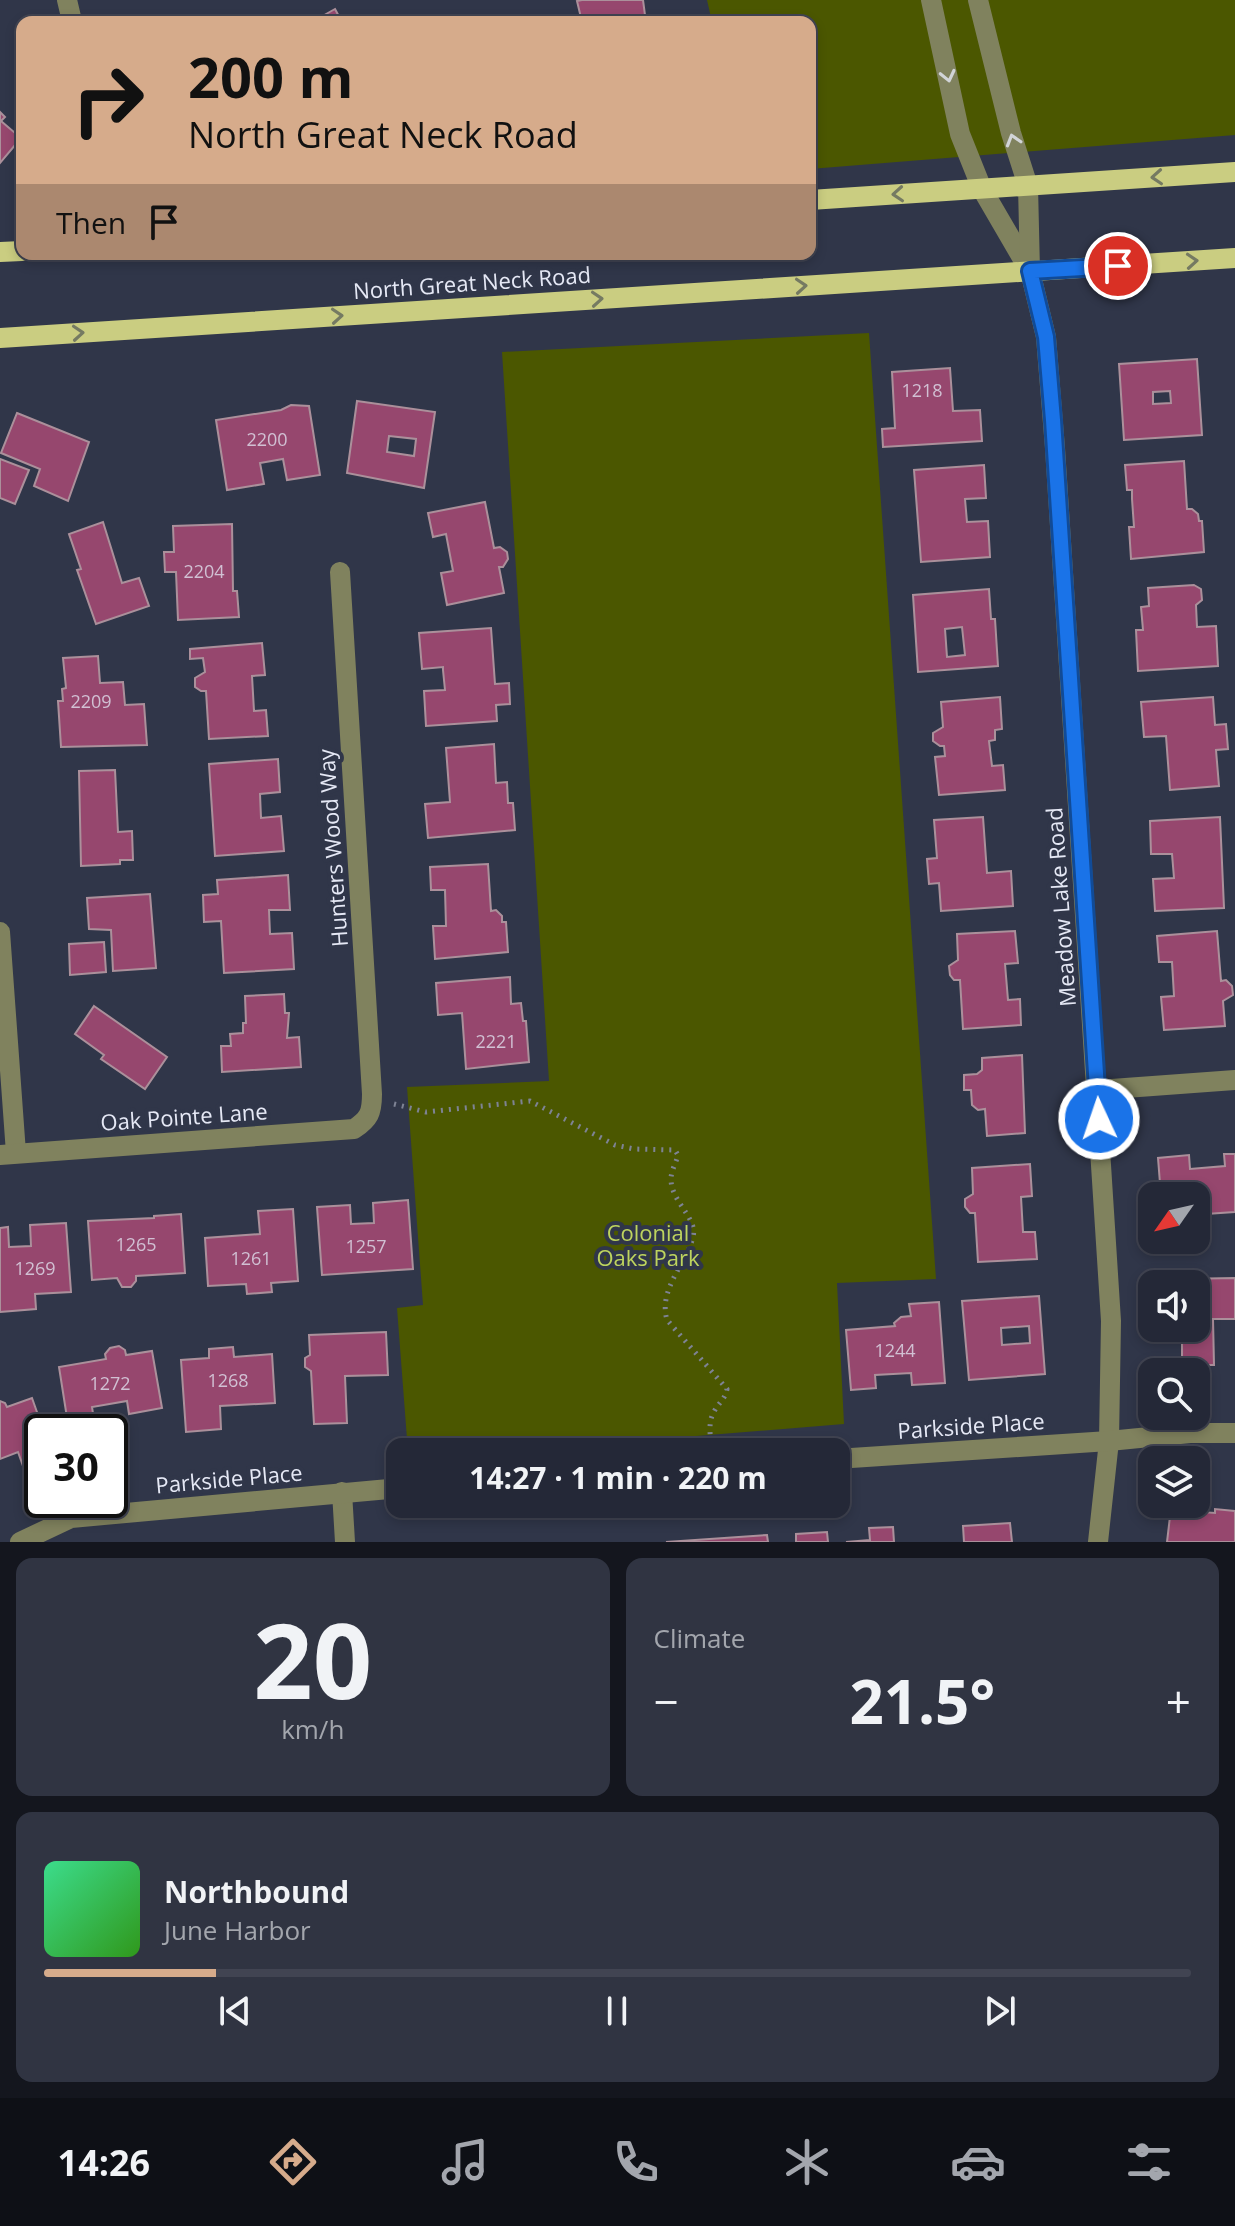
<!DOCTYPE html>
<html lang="en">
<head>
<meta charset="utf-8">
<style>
	:root { --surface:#242837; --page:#303442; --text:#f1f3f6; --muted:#a3a6ad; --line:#414452; --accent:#d6ab8b }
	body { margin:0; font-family:"Open Sans",sans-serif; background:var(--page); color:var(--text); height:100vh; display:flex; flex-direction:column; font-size:30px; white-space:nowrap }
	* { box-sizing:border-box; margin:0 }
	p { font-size:26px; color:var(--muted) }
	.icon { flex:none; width:44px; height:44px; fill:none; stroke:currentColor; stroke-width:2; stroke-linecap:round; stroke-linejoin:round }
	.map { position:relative; height:1542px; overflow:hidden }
	.drawer { display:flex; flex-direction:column; gap:16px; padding:16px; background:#14161e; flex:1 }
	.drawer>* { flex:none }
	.banner { position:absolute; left:16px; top:16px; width:800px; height:244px; border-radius:16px; box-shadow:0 4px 12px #0003,0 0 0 2px var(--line); background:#d6ab8b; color:#111; overflow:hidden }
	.needle { width:52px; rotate:236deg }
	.tools { position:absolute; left:1138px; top:1182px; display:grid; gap:16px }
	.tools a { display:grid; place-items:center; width:72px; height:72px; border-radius:16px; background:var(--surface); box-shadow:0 4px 12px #0003,0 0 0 2px var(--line); font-size:40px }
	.speed { position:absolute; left:24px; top:1414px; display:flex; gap:16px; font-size:40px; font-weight:700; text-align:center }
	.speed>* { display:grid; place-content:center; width:104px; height:104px; border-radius:50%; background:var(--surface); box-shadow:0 4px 12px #0003,0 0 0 2px var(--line); line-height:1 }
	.speed .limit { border:4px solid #111; border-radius:12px; background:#fff; color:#111 }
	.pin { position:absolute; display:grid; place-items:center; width:68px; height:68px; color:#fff; margin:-34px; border:4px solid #fff; border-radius:50%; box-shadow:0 2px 8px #0007 }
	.me { position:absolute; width:88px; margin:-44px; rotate:357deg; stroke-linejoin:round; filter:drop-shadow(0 0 6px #0008) }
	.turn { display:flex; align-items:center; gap:28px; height:168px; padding:0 40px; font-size:36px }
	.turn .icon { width:104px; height:104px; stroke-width:2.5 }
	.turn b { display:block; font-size:56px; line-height:68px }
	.then { display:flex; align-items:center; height:76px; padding:0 40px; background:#0003; gap:16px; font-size:30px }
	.big { font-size:60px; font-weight:700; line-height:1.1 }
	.drawer .tile { flex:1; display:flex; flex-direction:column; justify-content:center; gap:12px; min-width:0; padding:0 28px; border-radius:16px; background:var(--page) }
	.drawer .dial { align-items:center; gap:0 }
	.dial b { font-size:104px; line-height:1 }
	.song { display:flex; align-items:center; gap:24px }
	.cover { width:96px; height:96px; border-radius:12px; background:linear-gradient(135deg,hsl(150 70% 55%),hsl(110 70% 35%)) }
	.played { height:8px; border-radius:4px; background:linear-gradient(90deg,var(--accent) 15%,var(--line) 15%) }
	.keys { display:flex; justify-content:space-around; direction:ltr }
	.heat { display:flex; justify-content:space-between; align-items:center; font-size:44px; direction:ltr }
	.drawer .tiles { flex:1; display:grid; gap:16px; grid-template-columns:1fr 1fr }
	.tile:last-child { grid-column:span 2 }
	.trip { position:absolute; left:386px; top:1438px; width:464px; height:80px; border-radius:16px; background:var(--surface); box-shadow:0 4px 12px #0003,0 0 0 2px var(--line); font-weight:700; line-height:80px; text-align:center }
	.menu { display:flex; height:128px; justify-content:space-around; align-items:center; background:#0e1016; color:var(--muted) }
	.menu .icon { width:56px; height:56px }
	.menu .selected { color:var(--accent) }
	.menu b { font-size:36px; color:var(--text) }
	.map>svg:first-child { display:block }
	.green { fill:#4b5700 }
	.building { fill:#96476e; stroke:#ab909b; stroke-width:2; fill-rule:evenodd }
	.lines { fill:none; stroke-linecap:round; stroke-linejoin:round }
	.path { stroke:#7e8394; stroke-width:5; stroke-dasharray:2 6; stroke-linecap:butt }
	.minor { stroke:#80825e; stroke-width:20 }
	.major { stroke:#cacd81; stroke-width:20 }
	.oneway { stroke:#d1d4d7 }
	.oneway2 { stroke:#757a62 }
	.route-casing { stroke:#114b97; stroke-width:20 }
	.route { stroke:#1a73e8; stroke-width:14 }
	.labels { text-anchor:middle; stroke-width:8; stroke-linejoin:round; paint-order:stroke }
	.number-label { font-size:18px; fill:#d1c0d3 }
	.street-label { font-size:22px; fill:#e5e8f5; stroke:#303649 }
	.park-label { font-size:22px; fill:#bed45e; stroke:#303649 }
</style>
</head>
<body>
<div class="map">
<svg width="1235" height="1542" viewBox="0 0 1235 1542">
	<rect width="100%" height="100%" fill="#303649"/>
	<g class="green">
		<polygon points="707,0 1235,0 1235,135 810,169 810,22 712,22"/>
		<polygon points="869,333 936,1279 837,1283 844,1424 499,1452 408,1452 397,1308 423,1305 407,1087 549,1081 502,352"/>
	</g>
	<g class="building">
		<polygon points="582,0 643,0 645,15 617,22 582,22 577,1"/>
		<polygon points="335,9 342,22 312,22"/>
		<polygon points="0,112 5,117 1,121 21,138 0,163"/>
		<path d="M1197,359l5,76 -78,5 -5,-76zM1170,391l1,12 -18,1v-12z"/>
		<polygon points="950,368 953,411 980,410 982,441 883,447 882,429 895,428 892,372"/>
		<path d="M357,401l78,11 -11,76 -77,-15zM389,436l27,3 -2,17 -27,-4z"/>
		<polygon points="291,405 309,406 320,475 287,480 283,459 260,463 264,484 227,490 216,420 281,410"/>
		<polygon points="17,413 89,442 68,501 34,486 40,469 1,453"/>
		<polygon points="0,459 29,470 15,504 0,498"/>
		<polygon points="1184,461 1187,509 1192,509 1198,514 1199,521 1202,521 1204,552 1131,559 1129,527 1134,527 1132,499 1132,490 1127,490 1125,465"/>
		<polygon points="984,465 986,498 965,499 967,522 988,521 990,557 921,562 914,470"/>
		<polygon points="485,502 494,548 500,547 507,552 508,559 503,567 499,567 504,593 447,605 441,573 453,571 446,534 433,537 428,513"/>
		<polygon points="103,522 122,583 139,578 149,606 96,624 77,570 81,569 69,534"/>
		<polygon points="232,524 233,591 237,591 239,617 178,620 176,572 165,572 164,552 174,552 173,526"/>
		<polygon points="1194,585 1201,589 1202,600 1196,605 1197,627 1216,626 1218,666 1138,671 1136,630 1143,630 1141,607 1149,606 1148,588"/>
		<path d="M989,589l2,30h4l3,47 -80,6 -5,-77zM962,627l3,28 -18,2 -2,-28z"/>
		<polygon points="491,628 495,684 509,683 510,704 496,705 497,721 426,726 424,691 445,690 443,670 443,667 422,669 419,633"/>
		<polygon points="262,643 265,675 252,676 254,711 266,710 268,736 209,739 206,691 201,691 195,687 195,678 205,672 203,658 190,659 190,649"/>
		<polygon points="98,656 100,683 123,682 125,705 144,704 147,745 61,747 58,701 63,701 62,689 66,688 63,658"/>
		<polygon points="1000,697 1002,729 995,730 995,740 989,741 992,766 1003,765 1005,790 939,795 935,757 945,756 944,746 940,746 933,741 933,733 943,727 941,702"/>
		<polygon points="1213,697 1215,725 1226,724 1228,749 1216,750 1219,786 1170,790 1166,736 1144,737 1141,702"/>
		<polygon points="494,744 496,783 507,782 508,803 513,803 515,830 428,838 425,804 450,802 446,748"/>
		<polygon points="278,759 280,792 260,794 261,818 281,816 284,851 215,856 209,764"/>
		<polygon points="115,770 118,832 132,831 133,860 120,860 120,864 81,866 79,771"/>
		<polygon points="983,817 987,873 1011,871 1013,906 941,911 939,883 929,884 927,859 937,858 934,820"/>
		<polygon points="1220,817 1224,908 1155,911 1153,879 1174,878 1172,854 1151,854 1150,821"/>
		<polygon points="488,864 491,911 496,910 502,916 502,922 506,922 508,952 435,959 433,926 446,926 445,890 431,890 430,867"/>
		<polygon points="288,875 290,910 269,910 270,934 292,933 294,969 224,973 221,921 204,922 203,895 218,894 217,880"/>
		<polygon points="150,894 156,968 113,971 111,930 89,929 87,898"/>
		<polygon points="1015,931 1018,963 1005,964 1008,1000 1020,999 1021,1025 963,1029 960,980 954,980 950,975 949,966 958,960 957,934"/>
		<polygon points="1217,931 1221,981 1226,980 1232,986 1233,995 1223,1001 1225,1026 1164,1030 1161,997 1174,996 1172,962 1159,962 1157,936"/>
		<polygon points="104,942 106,972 70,975 69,944"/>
		<polygon points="510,977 511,1004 521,1003 523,1021 526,1021 529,1062 466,1069 462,1013 438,1015 436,983"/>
		<polygon points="284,994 285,1013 289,1013 287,1038 299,1037 301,1067 222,1072 221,1046 231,1046 230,1034 243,1033 243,1023 246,1023 245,996"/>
		<polygon points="94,1006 167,1057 145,1089 101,1059 104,1055 75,1034"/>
		<polygon points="1022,1055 1025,1133 987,1136 985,1109 978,1110 972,1105 971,1090 964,1090 964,1075 977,1074 982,1070 982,1058"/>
		<polygon points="1224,1154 1235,1154 1235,1212 1206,1214 1203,1223 1196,1224 1196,1196 1161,1196 1158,1158 1189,1155 1190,1169 1225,1166"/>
		<polygon points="1030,1164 1032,1196 1021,1197 1023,1232 1035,1232 1037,1259 978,1262 975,1213 970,1213 965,1207 965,1199 973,1194 972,1168"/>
		<polygon points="408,1200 413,1269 322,1275 317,1207 350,1205 351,1224 374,1223 373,1203"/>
		<polygon points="293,1209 298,1281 271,1283 272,1292 247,1294 246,1284 208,1286 205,1238 260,1234 258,1211"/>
		<polygon points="181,1214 185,1273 136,1276 136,1281 131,1287 122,1287 117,1278 92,1280 88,1221 154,1218 154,1216"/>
		<polygon points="66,1223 71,1292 35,1294 36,1309 0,1312 0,1228 8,1227 9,1247 31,1246 30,1225"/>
		<polygon points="1235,1278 1235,1319 1213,1319 1214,1365 1182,1365 1182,1328 1196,1328 1196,1284 1181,1284 1181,1279"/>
		<path d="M1039,1296l6,78 -76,6 -7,-79zM1029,1326l1,17 -28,2 -1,-17z"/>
		<polygon points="939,1302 945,1383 912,1385 911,1373 875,1375 876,1388 851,1390 846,1330 895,1326 894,1323 901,1317 911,1316 909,1304"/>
		<polygon points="386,1332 388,1375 345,1376 347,1423 314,1424 311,1371 305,1367 305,1358 310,1355 309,1335"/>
		<polygon points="119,1346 125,1350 126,1355 152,1351 162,1408 129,1414 127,1401 92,1407 94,1420 68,1424 59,1367 106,1359 105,1354 110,1348"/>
		<polygon points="233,1347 234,1357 272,1354 275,1403 220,1406 221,1429 186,1432 181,1360 209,1358 209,1349"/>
		<polygon points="32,1398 44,1432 42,1432 42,1459 23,1466 18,1452 0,1459 0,1401 5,1403 7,1407"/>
		<polygon points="1171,1508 1202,1514 1202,1512 1215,1513 1215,1509 1235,1511 1235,1542 1167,1542"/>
		<polygon points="1010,1523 1012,1542 964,1542 963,1526"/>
		<polygon points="893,1527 894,1542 846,1542 870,1540 869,1528"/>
		<polygon points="827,1532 828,1542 796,1542 796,1534"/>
		<polygon points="767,1535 768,1542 666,1542"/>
	</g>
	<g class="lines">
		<path class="path" d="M394,1104l32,8 104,-11 85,44 19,4 41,1 3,5c-2,8 -7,16 -7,24 0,23 27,39 22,58 -7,28 -35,52 -26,83l60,69c-2,11 -9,14 -13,23 -7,11 -3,28 -2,40"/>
		<g class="minor">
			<polyline points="67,0 71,17"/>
			<polyline points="931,0 960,134 982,189 1028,268"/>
			<polyline points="978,0 1011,133 1028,186 1030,271 1046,337 1055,448 1111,1321 1109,1441 1098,1542"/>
			<polyline points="0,932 16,1153"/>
			<polyline points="1098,1090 1235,1080"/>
			<path d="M0,1155l354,-26c15,-10 18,-16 18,-35l-32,-522"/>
			<polyline points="836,1459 1109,1441 1190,1433 1235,1433"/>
			<polyline points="342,1492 345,1542"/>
			<polyline points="20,1542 71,1518 400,1488"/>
		</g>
		<g class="major">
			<polyline points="810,200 1235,172"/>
			<polyline points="0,252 22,251"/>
			<polyline points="0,338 1235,258"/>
		</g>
	</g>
	<defs><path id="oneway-chevron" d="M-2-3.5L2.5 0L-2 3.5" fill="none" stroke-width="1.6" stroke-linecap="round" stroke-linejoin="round" transform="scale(2)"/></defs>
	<g class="oneway">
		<use href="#oneway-chevron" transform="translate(948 76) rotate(77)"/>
		<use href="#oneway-chevron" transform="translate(1013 140) rotate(-107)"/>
	</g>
	<g class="oneway2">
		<use href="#oneway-chevron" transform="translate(1157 177) rotate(176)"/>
		<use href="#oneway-chevron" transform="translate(898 194) rotate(176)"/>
		<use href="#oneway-chevron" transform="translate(1192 261) rotate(-4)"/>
		<use href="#oneway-chevron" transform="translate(801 286) rotate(-4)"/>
		<use href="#oneway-chevron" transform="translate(597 299) rotate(-4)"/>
		<use href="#oneway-chevron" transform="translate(337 316) rotate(-4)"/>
		<use href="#oneway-chevron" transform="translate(78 333) rotate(-4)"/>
	</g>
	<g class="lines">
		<defs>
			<polyline id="route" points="1099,1119 1053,420 1046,337 1030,271 1118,266"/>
		</defs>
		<use href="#route" class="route-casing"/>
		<use href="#route" class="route"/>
	</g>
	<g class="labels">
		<g class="number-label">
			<text x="922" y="397">1218</text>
			<text x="267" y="446">2200</text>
			<text x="204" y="578">2204</text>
			<text x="91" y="708">2209</text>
			<text x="496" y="1048">2221</text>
			<text x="136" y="1251">1265</text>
			<text x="366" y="1253">1257</text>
			<text x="251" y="1265">1261</text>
			<text x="35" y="1275">1269</text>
			<text x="895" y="1357">1244</text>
			<text x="228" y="1387">1268</text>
			<text x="110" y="1390">1272</text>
		</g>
		<g class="street-label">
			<text transform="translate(472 283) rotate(-4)" y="8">North Great Neck Road</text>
			<text transform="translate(333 848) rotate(-94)" y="8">Hunters Wood Way</text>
			<text transform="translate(1061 907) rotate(-94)" y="8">Meadow Lake Road</text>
			<text transform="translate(184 1117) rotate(-4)" y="8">Oak Pointe Lane</text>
			<text transform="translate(971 1426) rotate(-4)" y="8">Parkside Place</text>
			<text transform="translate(229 1479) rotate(-5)" y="8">Parkside Place</text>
		</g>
		<g class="park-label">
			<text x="648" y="1241">Colonial<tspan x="648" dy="25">Oaks Park</tspan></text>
		</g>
	</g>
</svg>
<div class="tools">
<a><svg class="needle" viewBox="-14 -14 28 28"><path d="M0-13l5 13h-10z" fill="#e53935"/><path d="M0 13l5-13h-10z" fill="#a3a6ad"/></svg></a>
<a><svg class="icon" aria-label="sound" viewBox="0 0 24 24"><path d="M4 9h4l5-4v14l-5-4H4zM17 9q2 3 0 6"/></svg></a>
<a><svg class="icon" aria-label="search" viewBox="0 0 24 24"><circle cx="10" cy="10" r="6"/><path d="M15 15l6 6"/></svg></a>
<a><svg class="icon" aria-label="layers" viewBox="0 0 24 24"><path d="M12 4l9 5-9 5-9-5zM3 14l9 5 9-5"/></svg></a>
</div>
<div class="speed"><div class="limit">30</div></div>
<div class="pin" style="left:1118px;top:266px;background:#d93025"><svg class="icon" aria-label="arrive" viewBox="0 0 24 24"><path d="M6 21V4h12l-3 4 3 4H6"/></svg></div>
<svg class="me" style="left:1099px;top:1119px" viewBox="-20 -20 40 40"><circle r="17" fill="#1a73e8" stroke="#fff" stroke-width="3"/><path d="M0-11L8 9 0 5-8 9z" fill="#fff"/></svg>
<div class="trip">14:27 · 1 min · 220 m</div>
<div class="banner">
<div class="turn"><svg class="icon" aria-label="right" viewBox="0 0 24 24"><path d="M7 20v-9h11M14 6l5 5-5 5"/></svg><div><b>200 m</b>North Great Neck Road</div></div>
<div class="then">Then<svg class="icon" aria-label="arrive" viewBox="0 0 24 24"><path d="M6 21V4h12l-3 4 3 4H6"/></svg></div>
</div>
</div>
<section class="drawer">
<div class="tiles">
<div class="tile dial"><b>20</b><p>km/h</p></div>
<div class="tile"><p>Climate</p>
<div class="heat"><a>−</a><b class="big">21.5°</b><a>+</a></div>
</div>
<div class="tile">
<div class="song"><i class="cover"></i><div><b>Northbound</b><p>June Harbor</p></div></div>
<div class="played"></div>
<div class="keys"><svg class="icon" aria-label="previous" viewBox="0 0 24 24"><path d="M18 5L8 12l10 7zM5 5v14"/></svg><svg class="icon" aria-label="pause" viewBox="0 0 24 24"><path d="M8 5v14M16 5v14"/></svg><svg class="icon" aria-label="next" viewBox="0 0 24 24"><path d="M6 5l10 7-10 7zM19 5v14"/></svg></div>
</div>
</div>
</section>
<nav class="menu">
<b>14:26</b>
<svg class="icon selected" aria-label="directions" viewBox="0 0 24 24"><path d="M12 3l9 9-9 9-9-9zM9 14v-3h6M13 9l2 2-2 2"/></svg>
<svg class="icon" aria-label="music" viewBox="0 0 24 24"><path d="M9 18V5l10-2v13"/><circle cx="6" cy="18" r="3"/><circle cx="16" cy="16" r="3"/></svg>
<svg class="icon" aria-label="phone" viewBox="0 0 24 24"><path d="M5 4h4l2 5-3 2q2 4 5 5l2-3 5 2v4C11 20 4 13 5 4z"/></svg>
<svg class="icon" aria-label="climate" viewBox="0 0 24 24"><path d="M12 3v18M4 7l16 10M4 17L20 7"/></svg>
<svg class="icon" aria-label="car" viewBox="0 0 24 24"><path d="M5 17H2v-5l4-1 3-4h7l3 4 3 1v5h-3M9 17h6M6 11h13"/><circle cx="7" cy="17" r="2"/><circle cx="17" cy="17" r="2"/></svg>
<svg class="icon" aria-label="filters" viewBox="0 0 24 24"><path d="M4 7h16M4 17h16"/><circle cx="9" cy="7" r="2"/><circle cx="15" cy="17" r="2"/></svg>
</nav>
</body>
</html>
